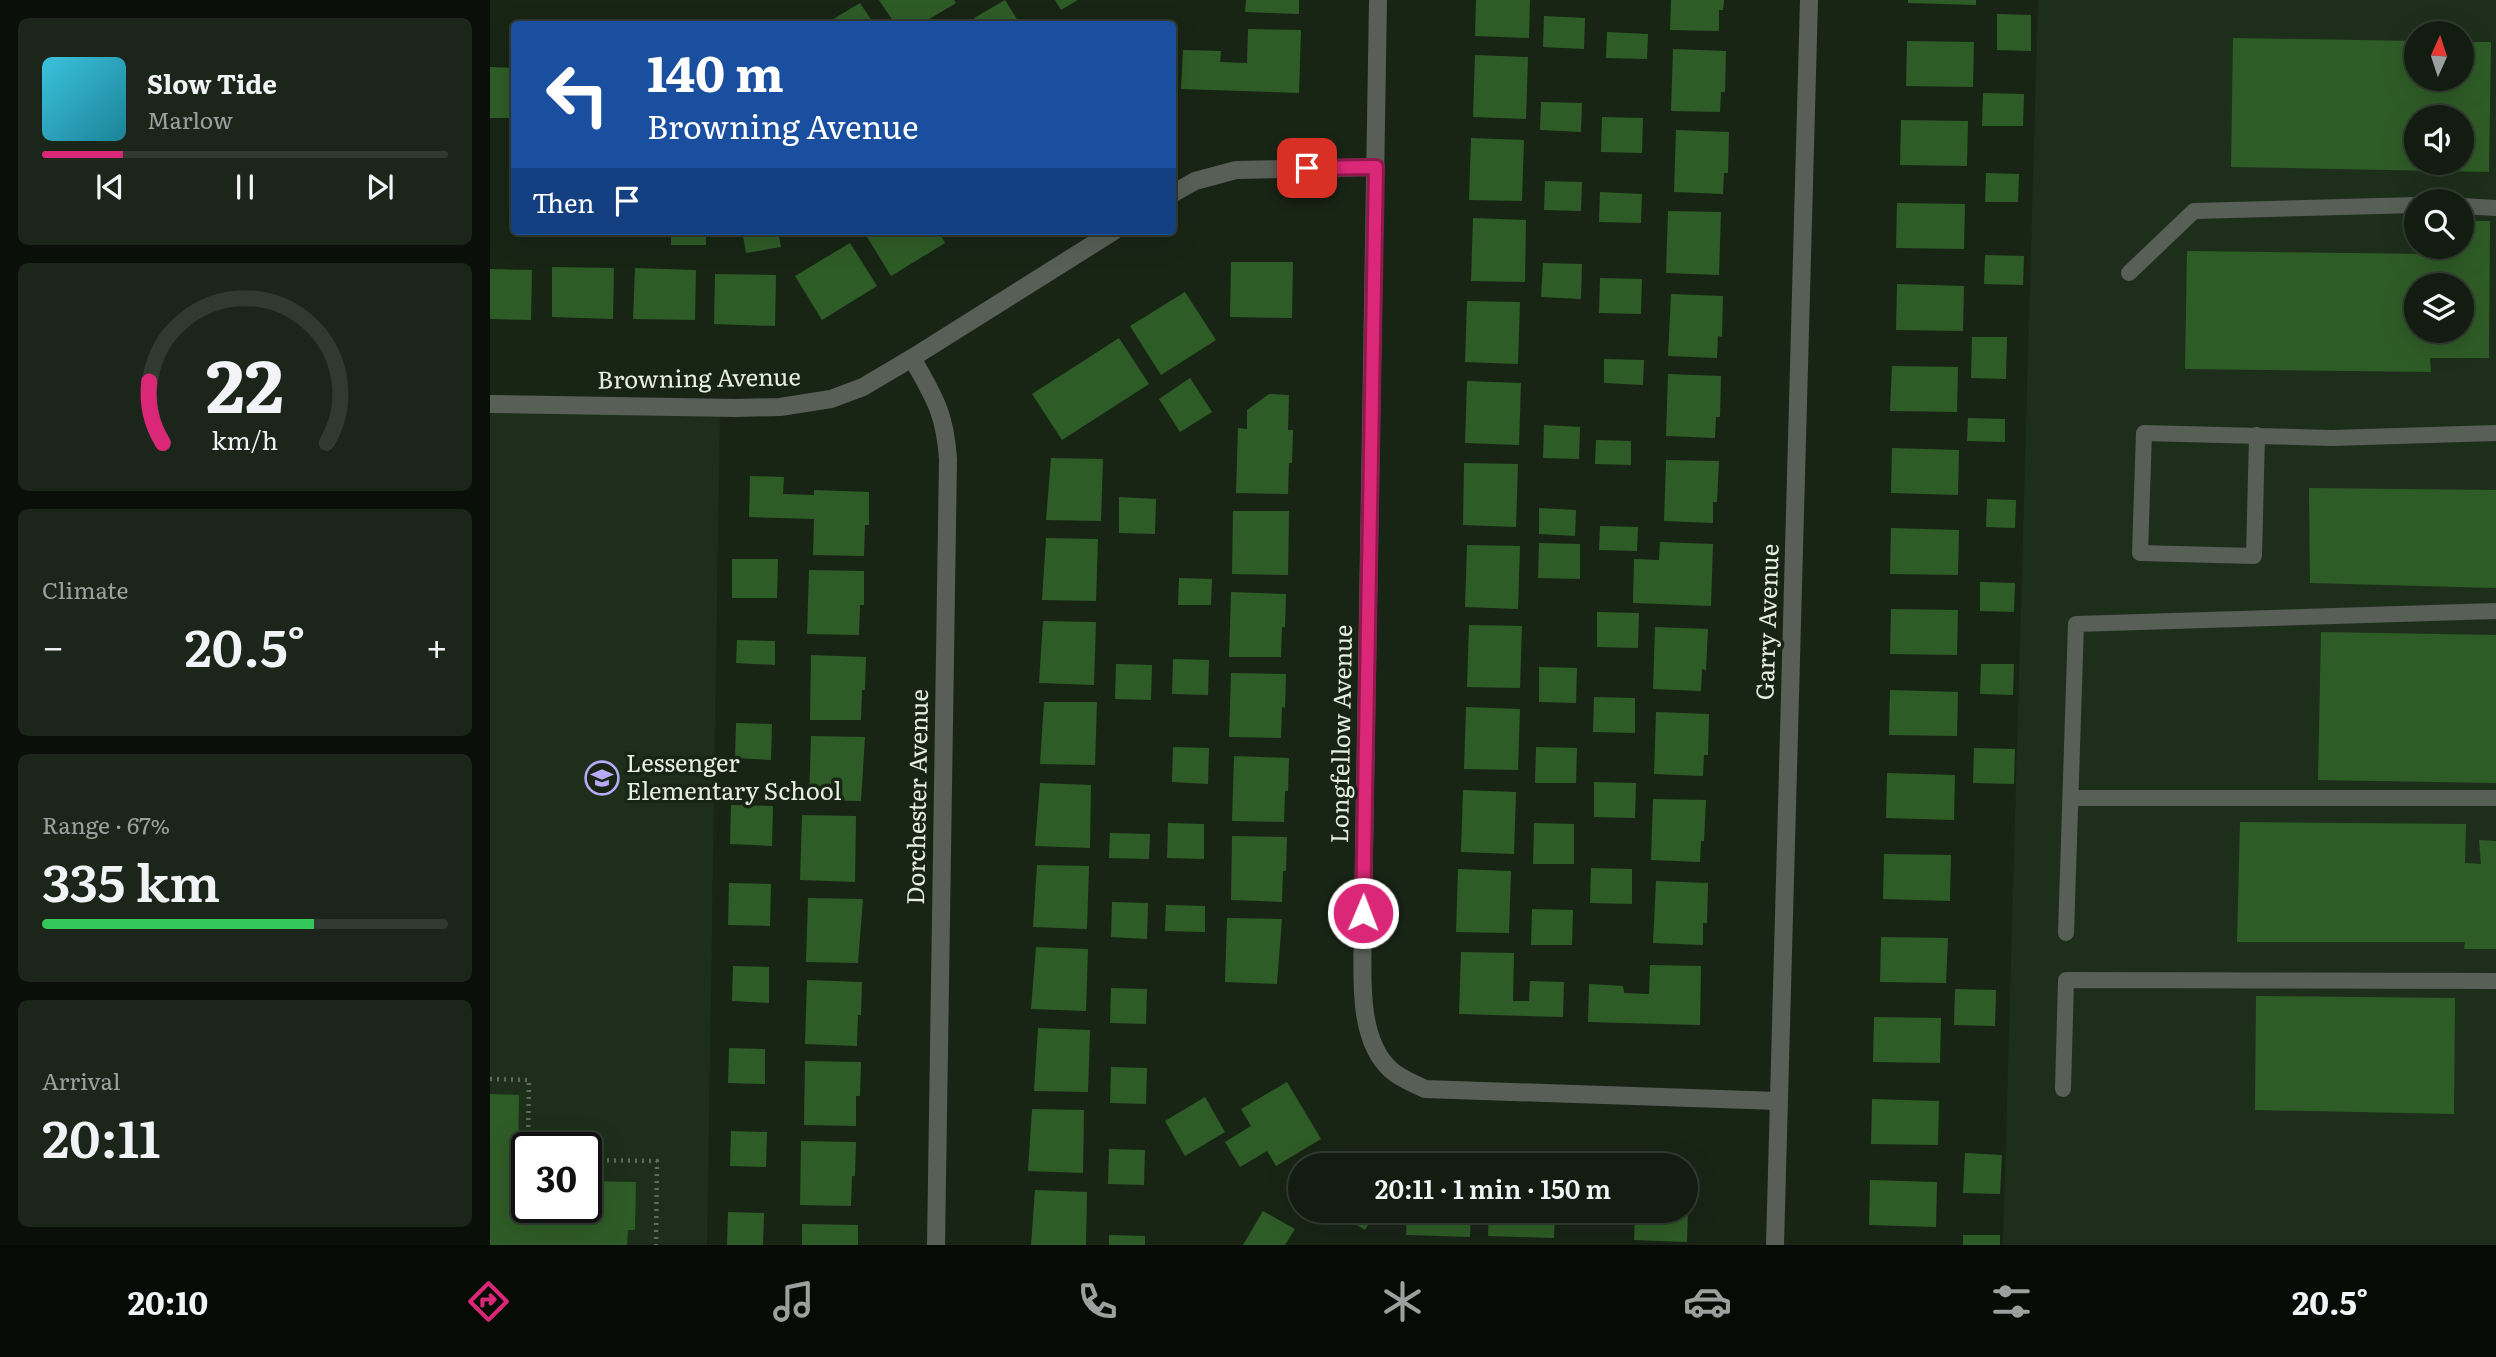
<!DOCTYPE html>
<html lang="en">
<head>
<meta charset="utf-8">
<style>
	:root { --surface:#121c10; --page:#1b2519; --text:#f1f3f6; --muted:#9ca19f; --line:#313a30; --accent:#db2777 }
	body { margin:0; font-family:Literata,serif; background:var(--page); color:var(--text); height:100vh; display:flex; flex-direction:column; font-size:26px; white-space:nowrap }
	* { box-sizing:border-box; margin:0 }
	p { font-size:23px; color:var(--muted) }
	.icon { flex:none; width:38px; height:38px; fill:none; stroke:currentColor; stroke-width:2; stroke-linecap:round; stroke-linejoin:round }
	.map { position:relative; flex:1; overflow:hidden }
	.side { display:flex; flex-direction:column; gap:18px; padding:18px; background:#0a0f09; width:490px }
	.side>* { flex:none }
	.top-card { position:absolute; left:21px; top:21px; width:665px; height:214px; border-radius:7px; box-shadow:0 7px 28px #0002,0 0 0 2px var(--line); background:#1a4fa0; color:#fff; overflow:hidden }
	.needle { width:46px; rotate:3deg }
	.buttons { position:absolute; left:1914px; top:21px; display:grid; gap:14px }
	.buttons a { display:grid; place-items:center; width:70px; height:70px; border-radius:50%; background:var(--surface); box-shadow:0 7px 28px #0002,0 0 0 2px var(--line); font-size:35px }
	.speed { position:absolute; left:21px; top:1132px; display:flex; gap:14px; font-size:35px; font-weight:700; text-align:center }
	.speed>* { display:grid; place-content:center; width:91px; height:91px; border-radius:50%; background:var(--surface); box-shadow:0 7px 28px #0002,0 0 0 2px var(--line); line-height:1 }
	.speed .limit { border:4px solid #111; border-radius:10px; background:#fff; color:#111 }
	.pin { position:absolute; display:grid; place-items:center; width:60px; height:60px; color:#fff; margin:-30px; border-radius:14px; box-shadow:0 4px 10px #0006 }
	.me { position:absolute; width:77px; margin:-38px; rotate:1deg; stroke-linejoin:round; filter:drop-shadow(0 0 5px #0008) }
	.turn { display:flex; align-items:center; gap:24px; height:147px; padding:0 21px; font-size:32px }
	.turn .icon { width:91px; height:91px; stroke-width:2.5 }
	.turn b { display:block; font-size:49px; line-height:60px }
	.then { display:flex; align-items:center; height:66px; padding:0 21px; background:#0003; gap:14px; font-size:26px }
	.big { font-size:52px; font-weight:600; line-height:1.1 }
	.side .card { flex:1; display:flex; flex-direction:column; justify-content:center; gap:10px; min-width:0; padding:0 24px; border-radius:10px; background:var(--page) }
	.side .dial { align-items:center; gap:0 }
	.dial svg { height:182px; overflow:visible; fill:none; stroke:var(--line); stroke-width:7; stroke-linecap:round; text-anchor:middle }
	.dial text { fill:var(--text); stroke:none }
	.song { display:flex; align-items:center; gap:21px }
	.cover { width:84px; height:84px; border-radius:10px; background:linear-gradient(135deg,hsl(190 70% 55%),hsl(190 70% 35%)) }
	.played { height:7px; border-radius:4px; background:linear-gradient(90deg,var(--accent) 20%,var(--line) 20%) }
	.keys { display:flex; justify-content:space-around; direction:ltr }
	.heat { display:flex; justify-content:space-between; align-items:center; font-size:38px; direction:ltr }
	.charge { height:10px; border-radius:5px; background:linear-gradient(90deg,#34c759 67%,var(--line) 0) }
	.trip { position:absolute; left:798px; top:1153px; width:410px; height:70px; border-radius:35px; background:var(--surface); box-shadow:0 7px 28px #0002,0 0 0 2px var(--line); font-weight:600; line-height:70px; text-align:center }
	.menu { display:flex; height:112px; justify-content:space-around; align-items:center; background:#070b06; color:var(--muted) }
	.menu .icon { width:49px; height:49px }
	.menu .on { color:var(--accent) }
	.menu b { font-size:32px; color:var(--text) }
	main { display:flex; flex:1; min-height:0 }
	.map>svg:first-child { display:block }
	.built { fill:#1d2f1b; fill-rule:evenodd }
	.building { fill:#2e5c26; fill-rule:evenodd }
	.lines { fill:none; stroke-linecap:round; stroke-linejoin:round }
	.path { stroke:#5f6b5c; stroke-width:4.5; stroke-dasharray:2 5; stroke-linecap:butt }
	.service { stroke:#585f57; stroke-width:16 }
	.minor { stroke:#585f57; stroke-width:18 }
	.route-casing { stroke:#8e194d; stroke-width:18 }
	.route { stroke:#db2777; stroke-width:12 }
	.labels { text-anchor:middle; stroke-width:7; stroke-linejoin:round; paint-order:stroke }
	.street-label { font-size:24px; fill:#e5eee3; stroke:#182515 }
	.poi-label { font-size:24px; fill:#e5eee3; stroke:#182515; text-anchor:start }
</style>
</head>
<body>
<main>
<section class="side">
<div class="card">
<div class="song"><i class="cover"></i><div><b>Slow Tide</b><p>Marlow</p></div></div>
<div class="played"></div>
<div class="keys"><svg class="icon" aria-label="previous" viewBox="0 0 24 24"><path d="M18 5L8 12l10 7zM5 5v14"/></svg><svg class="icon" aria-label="pause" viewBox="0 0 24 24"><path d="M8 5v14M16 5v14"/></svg><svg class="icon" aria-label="next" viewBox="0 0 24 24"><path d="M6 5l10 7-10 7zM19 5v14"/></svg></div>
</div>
<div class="card dial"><svg viewBox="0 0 100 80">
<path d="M14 69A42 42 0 1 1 86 69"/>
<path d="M14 69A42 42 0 0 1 8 42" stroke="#db2777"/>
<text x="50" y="56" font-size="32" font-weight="700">22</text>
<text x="50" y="72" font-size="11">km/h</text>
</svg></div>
<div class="card"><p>Climate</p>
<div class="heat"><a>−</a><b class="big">20.5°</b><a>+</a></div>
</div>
<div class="card"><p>Range · 67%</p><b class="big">335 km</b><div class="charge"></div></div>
<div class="card"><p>Arrival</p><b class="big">20:11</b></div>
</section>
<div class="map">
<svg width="2006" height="1245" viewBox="0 0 2006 1245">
	<rect width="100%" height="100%" fill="#182515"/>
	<g class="built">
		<path d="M1548,0h458v1245h-493zM1927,33h45v46h-45zM1927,117h45v46h-45zM1927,201h45v46h-45zM1927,285h45v46h-45z"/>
		<path d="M0,404l230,4 -13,837h-217zM37,1148h59v60h-59z"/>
	</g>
	<g class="building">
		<polygon points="389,0 464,0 466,3 431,24 405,24"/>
		<polygon points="515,0 530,24 488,24 484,18"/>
		<polygon points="565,0 588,0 571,10"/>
		<polygon points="756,0 809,0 809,14 755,12"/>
		<polygon points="986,0 1040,0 1039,38 985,36"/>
		<polygon points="1181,0 1234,0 1233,10 1229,10 1229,31 1180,30"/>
		<polygon points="1418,0 1486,0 1486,5 1418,3"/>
		<polygon points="370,3 384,24 335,24"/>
		<polygon points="1507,14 1541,15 1541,51 1507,50"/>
		<polygon points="1054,16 1095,18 1094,49 1053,47"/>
		<polygon points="758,29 811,30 809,93 691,89 693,50 731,51 730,62 757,63"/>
		<polygon points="1117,32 1158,34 1157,59 1116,58"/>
		<path d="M1743,38l184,3v38h45v-37h29l-2,130 -258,-5zM1927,117h45v46h-45z"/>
		<polygon points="1417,41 1484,42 1483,87 1416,86"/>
		<polygon points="1183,49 1236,51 1235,92 1231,92 1230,112 1181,111"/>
		<polygon points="985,55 1038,57 1036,119 983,117"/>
		<polygon points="0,67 24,68 24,118 0,118"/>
		<polygon points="1493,93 1534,94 1533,126 1492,126"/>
		<polygon points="1051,102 1092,103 1091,132 1050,130"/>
		<polygon points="1112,117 1153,118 1152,153 1111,152"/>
		<polygon points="1411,120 1478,121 1477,166 1410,165"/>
		<polygon points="1186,130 1239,132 1238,173 1234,173 1233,194 1184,192"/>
		<polygon points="981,138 1034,140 1032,201 979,200"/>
		<polygon points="1496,173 1529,174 1528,202 1495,202"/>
		<polygon points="1055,181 1092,182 1091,211 1054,210"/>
		<polygon points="1110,192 1152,194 1151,223 1109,222"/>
		<polygon points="1407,203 1475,204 1474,249 1406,248"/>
		<polygon points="1178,211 1231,212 1229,275 1176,273"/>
		<polygon points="983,218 1036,220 1035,282 981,281"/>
		<path d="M1972,221h28l-1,137h-59l1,14 -246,-3 2,-118 244,3 -1,-7h32zM1927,285h45v46h-45z"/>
		<rect x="181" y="231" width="35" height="14"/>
		<polygon points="252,231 288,231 291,247 256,253"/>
		<polygon points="376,231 448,231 455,243 401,276 374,232"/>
		<polygon points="360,243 387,286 332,320 305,276"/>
		<polygon points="1495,255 1534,256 1533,285 1494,284"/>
		<polygon points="741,262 803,262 802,318 740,317"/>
		<polygon points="1053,263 1092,264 1091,299 1051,297"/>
		<polygon points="62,267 124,268 123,319 62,317"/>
		<polygon points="145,268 206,270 205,320 143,319"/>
		<polygon points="0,269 42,270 41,320 0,319"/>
		<polygon points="225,274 286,275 285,326 224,324"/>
		<polygon points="1110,278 1152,279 1151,314 1109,313"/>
		<polygon points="1407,284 1474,286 1473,331 1406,330"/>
		<polygon points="695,292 726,340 671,375 640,326"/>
		<polygon points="1181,294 1233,296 1232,337 1228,336 1227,358 1178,356"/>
		<polygon points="977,301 1030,302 1028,364 975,362"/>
		<polygon points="1482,337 1517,337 1516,379 1481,378"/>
		<polygon points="629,338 659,384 572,440 542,394"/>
		<polygon points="1114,359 1154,360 1153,385 1114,383"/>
		<polygon points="1402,366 1468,367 1467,412 1400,411"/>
		<polygon points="1178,374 1231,376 1230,417 1226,417 1225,438 1176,436"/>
		<polygon points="700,378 722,412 690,432 669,399"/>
		<polygon points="977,381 1031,383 1029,445 975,443"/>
		<polygon points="779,394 799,395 798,430 803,430 802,463 799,463 798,494 746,493 748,428 757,429 757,410"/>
		<polygon points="1478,418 1515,419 1515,442 1477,441"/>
		<polygon points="1054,425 1090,427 1089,459 1053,458"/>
		<polygon points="1106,440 1141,441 1141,465 1105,464"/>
		<polygon points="1402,448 1469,450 1468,495 1401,493"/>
		<polygon points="561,458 613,459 611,521 556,520"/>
		<polygon points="1176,460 1229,461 1227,502 1223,502 1223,523 1174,521"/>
		<polygon points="974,463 1028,464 1026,527 973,525"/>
		<polygon points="260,476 294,477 293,494 324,495 324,490 379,492 379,525 375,525 374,556 323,555 324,519 259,517"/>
		<polygon points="1819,488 2006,490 2006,588 1820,583"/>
		<polygon points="629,497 666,499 665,534 629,533"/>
		<polygon points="1497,499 1526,500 1525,528 1496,527"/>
		<polygon points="1049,508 1086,510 1085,536 1049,534"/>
		<polygon points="743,511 799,511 798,575 742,574"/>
		<polygon points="1110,526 1148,527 1147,551 1109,550"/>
		<polygon points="1401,528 1469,530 1468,575 1400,574"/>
		<polygon points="556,538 608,539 606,601 552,600"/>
		<polygon points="1170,542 1223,544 1221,606 1143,603 1144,559 1169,560"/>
		<polygon points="1049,543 1090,544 1090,579 1048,578"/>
		<polygon points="977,545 1030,546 1028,609 975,607"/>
		<polygon points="242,559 288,559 287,598 242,598"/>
		<polygon points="319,570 374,571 374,605 370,605 369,635 317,634"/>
		<polygon points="689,578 722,579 721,605 688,605"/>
		<polygon points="1490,582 1525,583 1524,612 1490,611"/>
		<polygon points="741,592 796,594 795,627 792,627 791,657 739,657"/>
		<polygon points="1401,609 1468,610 1467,655 1400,654"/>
		<polygon points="1107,612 1149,613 1148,648 1107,647"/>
		<polygon points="553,621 606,622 604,685 549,683"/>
		<polygon points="979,625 1032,626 1030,688 977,687"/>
		<polygon points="1165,627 1218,629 1216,670 1212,669 1211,691 1163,689"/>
		<polygon points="1831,632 2006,635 2006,783 1828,780"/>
		<polygon points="247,640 285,641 285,665 246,663"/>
		<polygon points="321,655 376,657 375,690 372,690 371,720 320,720"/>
		<polygon points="683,659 719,660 718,695 682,694"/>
		<polygon points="626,664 662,665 661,700 625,699"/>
		<polygon points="1491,664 1524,664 1523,695 1490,694"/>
		<polygon points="1049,667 1087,668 1086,703 1049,702"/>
		<polygon points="741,673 796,674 795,708 792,707 791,738 739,737"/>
		<polygon points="1400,690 1468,692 1467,736 1399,735"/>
		<polygon points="1104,697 1145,698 1145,733 1103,732"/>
		<polygon points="554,702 607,702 605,765 550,764"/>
		<polygon points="976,707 1030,709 1028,770 974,769"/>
		<polygon points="1166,712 1219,714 1218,755 1214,755 1213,776 1164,774"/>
		<polygon points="246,723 282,724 281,760 245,758"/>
		<polygon points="321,736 375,737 371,801 319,800"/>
		<polygon points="683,747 719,748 718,784 682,782"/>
		<polygon points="1046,747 1087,748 1086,783 1045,783"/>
		<polygon points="1484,748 1525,749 1524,784 1483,783"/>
		<polygon points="744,756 799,758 798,791 795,791 794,822 742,821"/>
		<polygon points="1397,773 1465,775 1464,820 1396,818"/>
		<polygon points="1104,782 1146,783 1145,818 1104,817"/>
		<polygon points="550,783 601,785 600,848 545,846"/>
		<polygon points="973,790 1026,792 1024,854 971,852"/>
		<polygon points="1163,799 1216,800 1214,841 1211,841 1210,862 1161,860"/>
		<polygon points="241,805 283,806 282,846 240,844"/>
		<polygon points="312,815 366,816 365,882 310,880"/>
		<polygon points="1750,822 1976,824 1975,863 1991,864 1989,840 2006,841 2006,949 1974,949 1975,942 1747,942"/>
		<polygon points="678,823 714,824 714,859 677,858"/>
		<polygon points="1044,823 1084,824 1084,864 1043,864"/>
		<polygon points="620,833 660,834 659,859 619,858"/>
		<polygon points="742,836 797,837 796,871 793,871 792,902 741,900"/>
		<polygon points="1394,854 1461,855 1460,901 1393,899"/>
		<polygon points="547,865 599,866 597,929 543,927"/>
		<polygon points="1101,868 1142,869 1142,904 1100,903"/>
		<polygon points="968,869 1021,871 1019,933 966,932"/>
		<polygon points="1166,881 1218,883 1217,923 1213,923 1213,945 1163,943"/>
		<polygon points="239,883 281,884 280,926 238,925"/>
		<polygon points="318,898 373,899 368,963 316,962"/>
		<polygon points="622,902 658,903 657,939 621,937"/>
		<polygon points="676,905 715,906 715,932 675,931"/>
		<polygon points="1042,909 1083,910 1082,945 1041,945"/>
		<polygon points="737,918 792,919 787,984 735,982"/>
		<polygon points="1391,937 1458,938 1456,983 1390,982"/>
		<polygon points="546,947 598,949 596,1011 541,1009"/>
		<polygon points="971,952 1024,953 1023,1001 1039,1001 1040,981 1074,982 1073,1017 969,1014"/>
		<polygon points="1160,965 1211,966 1210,1025 1098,1022 1099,984 1133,986 1134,993 1159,994"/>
		<polygon points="243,966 279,967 279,1003 242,1001"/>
		<polygon points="317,980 372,982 371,1015 368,1015 367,1046 315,1044"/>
		<polygon points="621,988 657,989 656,1024 620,1023"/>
		<polygon points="1465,989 1506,990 1505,1026 1464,1025"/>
		<polygon points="1766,996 1965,998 1964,1114 1765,1110"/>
		<polygon points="1384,1017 1451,1018 1450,1063 1383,1062"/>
		<polygon points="548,1028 600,1030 598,1092 544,1091"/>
		<polygon points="239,1048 275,1049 275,1084 238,1083"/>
		<polygon points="315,1061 371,1062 370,1096 366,1096 366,1126 314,1125"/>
		<polygon points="621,1067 657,1068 656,1104 620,1103"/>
		<polygon points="797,1082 831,1139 786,1166 777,1151 750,1167 735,1142 761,1126 751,1109"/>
		<polygon points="0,1094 29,1095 28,1164 37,1164 37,1208 96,1208 96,1181 146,1182 145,1230 138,1230 137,1245 0,1245"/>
		<polygon points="715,1097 735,1132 695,1156 675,1121"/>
		<polygon points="1382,1099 1449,1101 1448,1145 1381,1144"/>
		<polygon points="542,1109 594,1110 593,1173 538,1171"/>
		<polygon points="241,1131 277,1132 276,1167 240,1166"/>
		<polygon points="311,1141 366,1142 365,1176 362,1176 361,1206 310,1205"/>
		<polygon points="619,1149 655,1150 654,1185 618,1184"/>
		<polygon points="849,1152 871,1166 841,1166"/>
		<polygon points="1475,1153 1512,1155 1510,1194 1473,1193"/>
		<polygon points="1195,1179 1199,1179 1197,1242 1144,1240 1145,1211 1195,1211"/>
		<polygon points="1380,1180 1447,1182 1446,1227 1379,1225"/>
		<polygon points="545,1190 597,1192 596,1245 541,1245"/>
		<polygon points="773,1211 805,1229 795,1245 753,1245"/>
		<polygon points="843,1211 886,1211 875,1230"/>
		<polygon points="917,1211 981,1211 980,1237 916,1235"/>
		<polygon points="999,1211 1065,1211 1064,1238 998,1236"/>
		<polygon points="1084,1211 1122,1211 1121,1224 1084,1223"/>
		<polygon points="238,1212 274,1213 273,1245 237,1245"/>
		<polygon points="312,1224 368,1225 368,1245 312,1245"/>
		<polygon points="619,1235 655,1236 655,1245 619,1245"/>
		<rect x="1473" y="1235" width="37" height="10"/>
	</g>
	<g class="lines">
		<g class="path">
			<polyline points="0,1079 39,1080 38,1140 45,1148"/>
			<polyline points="96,1160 167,1161 166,1245"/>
		</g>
		<g class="service">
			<polyline points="1972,206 2006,208"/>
			<polyline points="1639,273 1704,211 1927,205"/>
			<polyline points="1767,435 1764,556 1650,553 1654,433 1842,438 2006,433"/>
			<polyline points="1582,798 2006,798"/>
			<polyline points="1576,933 1586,624 2006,611"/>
			<polyline points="1573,1089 1576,980 2006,981"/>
		</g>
		<g class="minor">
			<path d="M888,0l-15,913c1,47 -10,123 28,157 10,9 22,13 34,19l353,12"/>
			<polyline points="682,194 705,181 746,170 886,167"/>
			<path d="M422,358c22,39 33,55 36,101l-12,786"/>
			<polyline points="0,404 245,408 290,407 341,399 373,387 422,358 624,231"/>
			<polyline points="1285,1245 1319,0"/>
		</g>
	</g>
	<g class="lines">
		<defs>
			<polyline id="route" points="817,168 886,167 873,913"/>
		</defs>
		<use href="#route" class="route-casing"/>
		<use href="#route" class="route"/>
	</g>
	<defs>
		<symbol id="school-ring" viewBox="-11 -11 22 22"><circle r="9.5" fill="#182515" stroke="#b7abf7" stroke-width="1.5"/><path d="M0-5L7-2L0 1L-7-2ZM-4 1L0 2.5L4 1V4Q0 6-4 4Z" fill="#b7abf7"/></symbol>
	</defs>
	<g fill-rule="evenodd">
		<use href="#school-ring" x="93" y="759" width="38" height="38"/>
	</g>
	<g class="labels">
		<g class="street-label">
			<text transform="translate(209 379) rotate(-1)" y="8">Browning Avenue</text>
			<text transform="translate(1278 622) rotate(-88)" y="8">Garry Avenue</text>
			<text transform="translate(852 734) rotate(-89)" y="8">Longfellow Avenue</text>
			<text transform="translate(428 797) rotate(-89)" y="8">Dorchester Avenue</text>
		</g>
		<g class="poi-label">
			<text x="136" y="772">Lessenger<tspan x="136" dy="28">Elementary School</tspan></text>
		</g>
	</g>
</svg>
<div class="buttons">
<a><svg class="needle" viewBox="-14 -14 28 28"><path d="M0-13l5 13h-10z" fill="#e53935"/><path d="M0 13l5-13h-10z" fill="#9ca19f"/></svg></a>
<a><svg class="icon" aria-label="sound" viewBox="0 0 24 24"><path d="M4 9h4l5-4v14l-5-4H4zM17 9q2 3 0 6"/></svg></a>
<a><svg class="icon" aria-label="search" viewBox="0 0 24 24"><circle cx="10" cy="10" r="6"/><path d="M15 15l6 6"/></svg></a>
<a><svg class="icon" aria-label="layers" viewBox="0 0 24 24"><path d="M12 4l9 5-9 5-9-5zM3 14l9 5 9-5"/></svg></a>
</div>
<div class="speed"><div class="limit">30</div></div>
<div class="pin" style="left:817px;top:168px;background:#d93025"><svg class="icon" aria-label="arrive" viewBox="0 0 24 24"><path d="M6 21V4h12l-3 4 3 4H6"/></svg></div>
<svg class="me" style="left:873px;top:913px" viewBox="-20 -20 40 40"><circle r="17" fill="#db2777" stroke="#fff" stroke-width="3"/><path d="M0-11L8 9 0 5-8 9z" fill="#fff"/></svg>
<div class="trip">20:11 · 1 min · 150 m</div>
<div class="top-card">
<div class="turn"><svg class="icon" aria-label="left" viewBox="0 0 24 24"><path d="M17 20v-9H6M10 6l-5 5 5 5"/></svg><div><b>140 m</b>Browning Avenue</div></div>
<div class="then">Then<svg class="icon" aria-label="arrive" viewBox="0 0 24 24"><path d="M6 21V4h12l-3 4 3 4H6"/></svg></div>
</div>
</div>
</main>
<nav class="menu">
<b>20:10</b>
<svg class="icon on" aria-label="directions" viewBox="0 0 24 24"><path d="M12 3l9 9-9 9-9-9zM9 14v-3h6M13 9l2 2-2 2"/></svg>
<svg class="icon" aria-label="music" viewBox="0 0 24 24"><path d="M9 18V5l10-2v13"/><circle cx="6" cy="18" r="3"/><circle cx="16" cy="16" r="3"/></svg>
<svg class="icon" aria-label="phone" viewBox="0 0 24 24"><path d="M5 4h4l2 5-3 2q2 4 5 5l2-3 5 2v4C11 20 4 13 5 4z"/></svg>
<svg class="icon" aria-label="climate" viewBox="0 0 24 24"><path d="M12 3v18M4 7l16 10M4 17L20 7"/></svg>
<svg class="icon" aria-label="car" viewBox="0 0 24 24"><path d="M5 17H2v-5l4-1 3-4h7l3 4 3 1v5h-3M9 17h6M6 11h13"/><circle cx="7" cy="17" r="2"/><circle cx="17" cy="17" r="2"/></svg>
<svg class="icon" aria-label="filters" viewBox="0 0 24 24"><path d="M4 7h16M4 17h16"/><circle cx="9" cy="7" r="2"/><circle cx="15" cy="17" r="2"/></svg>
<b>20.5°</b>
</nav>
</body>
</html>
